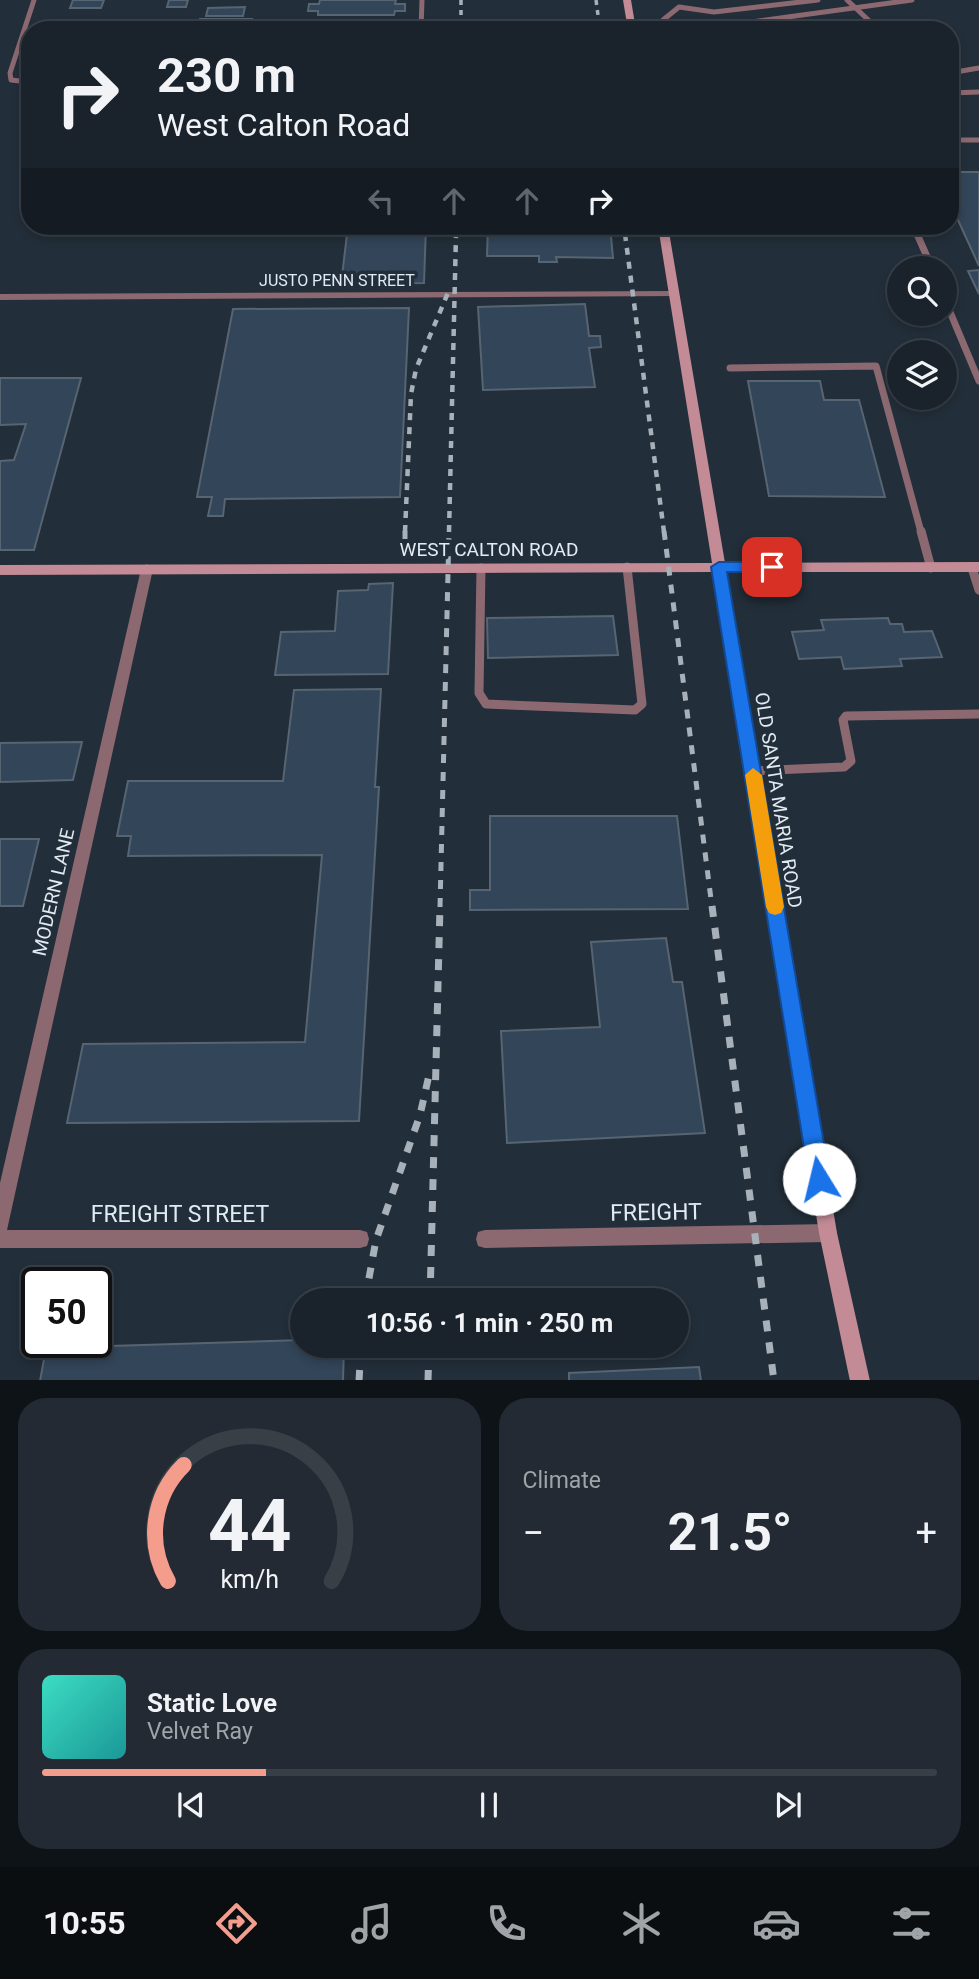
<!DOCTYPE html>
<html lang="en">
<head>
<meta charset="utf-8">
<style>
	:root { --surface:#1a222b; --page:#232a33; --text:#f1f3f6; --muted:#9fa4a9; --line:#383f47; --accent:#f49d8d }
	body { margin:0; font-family:Roboto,sans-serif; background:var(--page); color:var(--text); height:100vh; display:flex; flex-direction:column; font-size:26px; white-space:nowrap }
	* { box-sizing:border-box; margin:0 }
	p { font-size:23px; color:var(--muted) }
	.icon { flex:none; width:38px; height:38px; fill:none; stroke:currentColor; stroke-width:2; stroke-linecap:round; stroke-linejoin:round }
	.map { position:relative; height:1380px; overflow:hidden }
	.panel { display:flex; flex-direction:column; gap:18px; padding:18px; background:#0e1318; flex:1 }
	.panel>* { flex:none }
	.top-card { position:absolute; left:21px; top:21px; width:938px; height:214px; border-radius:28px; box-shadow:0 4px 10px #0003,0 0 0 2px var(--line); background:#1a222b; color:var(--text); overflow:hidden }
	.fabs { position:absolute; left:887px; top:256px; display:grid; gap:14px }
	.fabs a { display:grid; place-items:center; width:70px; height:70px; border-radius:50%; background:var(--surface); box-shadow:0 4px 10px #0003,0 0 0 2px var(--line); font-size:35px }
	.speed { position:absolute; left:21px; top:1267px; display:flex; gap:14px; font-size:35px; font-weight:700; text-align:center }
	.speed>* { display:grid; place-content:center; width:91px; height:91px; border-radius:50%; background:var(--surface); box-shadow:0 4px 10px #0003,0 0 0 2px var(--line); line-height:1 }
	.speed .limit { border:4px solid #111; border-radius:10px; background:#fff; color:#111 }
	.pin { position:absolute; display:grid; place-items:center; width:60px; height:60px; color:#fff; margin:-30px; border-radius:14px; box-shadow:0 4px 10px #0006 }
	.me { position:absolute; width:77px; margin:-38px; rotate:351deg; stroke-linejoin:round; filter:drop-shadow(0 0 5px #0008) }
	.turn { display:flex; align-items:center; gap:24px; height:147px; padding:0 21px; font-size:32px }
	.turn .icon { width:91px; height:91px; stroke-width:2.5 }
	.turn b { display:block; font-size:49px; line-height:60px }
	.lanes { display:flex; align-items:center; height:66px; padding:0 21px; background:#0003; justify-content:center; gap:35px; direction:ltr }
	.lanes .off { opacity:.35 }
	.big { font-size:52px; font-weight:700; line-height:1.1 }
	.panel .widget { flex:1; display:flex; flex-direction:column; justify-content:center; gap:10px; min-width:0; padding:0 24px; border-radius:28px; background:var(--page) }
	.panel .dial { align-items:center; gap:0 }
	.dial svg { height:182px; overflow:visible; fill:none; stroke:var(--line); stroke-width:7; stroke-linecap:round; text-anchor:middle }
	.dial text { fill:var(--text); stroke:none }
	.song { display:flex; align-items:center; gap:21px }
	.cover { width:84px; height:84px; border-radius:10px; background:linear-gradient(135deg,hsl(170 70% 55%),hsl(180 70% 35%)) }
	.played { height:7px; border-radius:4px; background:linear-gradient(90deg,var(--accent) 25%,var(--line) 25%) }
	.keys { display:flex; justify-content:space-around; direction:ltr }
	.heat { display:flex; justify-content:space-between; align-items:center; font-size:38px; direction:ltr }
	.panel .tiles { flex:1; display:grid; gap:18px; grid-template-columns:1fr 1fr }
	.widget:last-child { grid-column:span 2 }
	.trip { position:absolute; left:290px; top:1288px; width:399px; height:70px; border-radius:35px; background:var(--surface); box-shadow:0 4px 10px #0003,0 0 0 2px var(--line); font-weight:700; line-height:70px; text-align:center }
	.tab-bar { display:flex; height:112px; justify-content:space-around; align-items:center; background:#0a0e11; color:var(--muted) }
	.tab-bar .icon { width:49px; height:49px }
	.tab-bar .on { color:var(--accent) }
	.tab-bar b { font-size:32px; color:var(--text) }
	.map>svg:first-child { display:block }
	.building { fill:#324559; stroke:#576471; stroke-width:2 }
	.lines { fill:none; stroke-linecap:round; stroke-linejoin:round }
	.lane-far2 { stroke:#8c6970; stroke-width:5 }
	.lane-far1 { stroke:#8c6970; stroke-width:7 }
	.lane { stroke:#8c6970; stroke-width:9 }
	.street { fill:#8c6970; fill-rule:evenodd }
	.secondary { fill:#c28b96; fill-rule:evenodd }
	.rail-far3 { stroke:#a8b1ba; stroke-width:3.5; stroke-dasharray:5 5; stroke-linecap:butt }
	.rail-far2 { stroke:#a8b1ba; stroke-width:4.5; stroke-dasharray:7 7; stroke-linecap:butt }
	.rail-far1 { stroke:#a8b1ba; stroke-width:5; stroke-dasharray:9 9; stroke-linecap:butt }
	.rail { stroke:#a8b1ba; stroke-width:7; stroke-dasharray:11 11; stroke-linecap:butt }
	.route { fill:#1a73e8; stroke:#114b97; stroke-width:2 }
	.slow { fill:#f59e0b }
	.labels { text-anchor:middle; stroke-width:7; stroke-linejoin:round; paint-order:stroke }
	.far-street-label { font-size:16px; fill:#e2eaf2; stroke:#222e39 }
	.street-label { font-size:19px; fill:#e2eaf2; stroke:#222e39 }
	.near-street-label { font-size:23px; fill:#e2eaf2; stroke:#222e39 }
</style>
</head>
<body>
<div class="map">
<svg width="979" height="1381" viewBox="0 0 979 1381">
	<rect width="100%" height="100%" fill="#222e39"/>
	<g class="building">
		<polygon points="73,0 104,0 101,8 70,8"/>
		<polygon points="169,0 188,0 186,7 167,7"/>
		<polygon points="320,0 396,0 395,4 405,4 405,11 395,11 394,15 318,15 318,11 308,11 309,4 319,4"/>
		<polygon points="245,7 243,16 206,16 208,8"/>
		<polygon points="200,19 252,19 249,29 197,30"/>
		<polygon points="279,24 365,24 364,30 278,30"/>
		<polygon points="950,172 979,172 979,266 958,220 950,220 950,209 957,209 950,194"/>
		<polygon points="348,226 426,226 424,283 341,284"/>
		<polygon points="488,226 610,226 613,258 556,257 557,262 539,262 539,256 487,256"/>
		<polygon points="979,270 979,294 968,271"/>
		<polygon points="585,304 589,336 600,336 601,347 589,348 595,387 483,390 478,307"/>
		<polygon points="409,308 400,497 225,499 223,516 208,516 212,497 197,497 233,309"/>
		<polygon points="0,378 81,378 34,550 0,550 0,461 14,460 26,424 0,425"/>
		<polygon points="748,381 820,381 824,400 859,400 885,497 769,496"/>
		<polygon points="393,583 388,674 275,675 281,632 335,631 338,591 368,590 369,584"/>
		<polygon points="613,616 618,655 488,658 487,618"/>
		<polygon points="888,618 890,624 902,624 904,632 932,631 942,657 900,659 902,666 844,669 841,657 799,659 792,632 824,630 821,620"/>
		<polygon points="381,689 375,787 379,787 359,1121 67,1123 83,1044 305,1042 322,855 128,856 131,836 117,836 128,781 283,781 294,690"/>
		<polygon points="82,742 73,780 0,782 0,743"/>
		<polygon points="490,816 677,816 688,909 470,910 470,890 490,890"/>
		<polygon points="0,839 39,839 23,906 0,906"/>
		<polygon points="666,938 673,982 682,982 705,1133 507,1143 501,1031 600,1027 591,942"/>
		<polygon points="303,1340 303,1346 344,1346 343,1381 40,1381 46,1348"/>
		<polygon points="699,1367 701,1381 569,1381 569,1373"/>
	</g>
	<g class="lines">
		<g class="lane-far2">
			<polyline points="847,0 879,30"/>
			<polyline points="421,30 422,0"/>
			<polyline points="663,30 663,20 679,7 714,12 818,0"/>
			<polyline points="692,30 912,0"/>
			<polyline points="950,73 979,68"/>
			<polyline points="30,82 11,80 10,73 34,0"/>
			<polyline points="950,93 979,92"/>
			<polyline points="950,140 979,140"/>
			<polyline points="914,226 918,236"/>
		</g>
		<g class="lane-far1">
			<polyline points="917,234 932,268"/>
			<polyline points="945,300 979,381"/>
			<polyline points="730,368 876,366 921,532"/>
		</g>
		<g class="lane">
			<polyline points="921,531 931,568"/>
			<polyline points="481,568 479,693 486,704 635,710 642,704 627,567"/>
			<polyline points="972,568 979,590"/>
			<polyline points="753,771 844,767 851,761 843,720 846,716 979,714"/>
		</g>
		<g class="street">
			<polygon points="674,291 679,294 678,296 0,300 0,294"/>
			<polygon points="147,564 153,569 7,1230 360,1230 367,1232 369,1239 367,1246 360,1248 0,1248 0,1183 141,569"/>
			<polygon points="828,1224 835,1226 837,1233 835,1240 828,1242 485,1248 478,1246 476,1239 478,1232 485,1230"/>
		</g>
		<g class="secondary">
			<polygon points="623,0 631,0 636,30 628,30"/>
			<polygon points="658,226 668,226 725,563 979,562 979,572 726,572 837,1233 870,1381 850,1381 819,1233 713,572 0,575 0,565 712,563"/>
		</g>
		<g class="rail-far3">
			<polyline points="461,0 461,30"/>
			<polyline points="596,0 600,30"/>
			<polyline points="624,226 625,236"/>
			<polyline points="456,236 456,226"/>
		</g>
		<g class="rail-far2">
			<polyline points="625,234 664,532"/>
			<polyline points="405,532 411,394 416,369 450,288"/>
			<polyline points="449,532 456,234"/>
		</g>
		<g class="rail-far1">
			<polyline points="664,531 712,907"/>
			<polyline points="405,539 405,531"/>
			<polyline points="440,907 449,531"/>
		</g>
		<g class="rail">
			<polyline points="712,906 774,1381"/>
			<polyline points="365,1300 376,1240 420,1115 429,1075"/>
			<polyline points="430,1300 440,906"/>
			<polyline points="359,1381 361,1346"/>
			<polyline points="428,1381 429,1346"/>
		</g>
	</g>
	<polygon class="route" points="719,562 772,562 779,567 772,572 727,572 830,1179 827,1186 819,1189 812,1186 809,1179 711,567"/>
	<polygon class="slow" points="753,768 762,775 784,907 781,913 775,915 769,913 766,907 745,775"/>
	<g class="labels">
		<g class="far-street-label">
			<text x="337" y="286">JUSTO PENN STREET</text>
		</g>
		<g class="street-label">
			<text x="489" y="556">WEST CALTON ROAD</text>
			<text transform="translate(779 800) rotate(81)" y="7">OLD SANTA MARIA ROAD</text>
			<text transform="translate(53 892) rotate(-77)" y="7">MODERN LANE</text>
		</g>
		<g class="near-street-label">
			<text transform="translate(656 1212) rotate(-1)" y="8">FREIGHT</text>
			<text x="180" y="1222">FREIGHT STREET</text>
		</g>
	</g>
</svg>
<div class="fabs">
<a><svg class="icon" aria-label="search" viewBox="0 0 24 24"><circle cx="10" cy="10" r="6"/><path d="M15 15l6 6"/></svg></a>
<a><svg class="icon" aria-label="layers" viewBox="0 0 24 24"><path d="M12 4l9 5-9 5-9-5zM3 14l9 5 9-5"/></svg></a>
</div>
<div class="speed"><div class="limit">50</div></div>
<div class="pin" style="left:772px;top:567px;background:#d93025"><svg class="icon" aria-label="arrive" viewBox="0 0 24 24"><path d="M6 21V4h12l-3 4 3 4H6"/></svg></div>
<svg class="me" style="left:819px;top:1179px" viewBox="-20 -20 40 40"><circle r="19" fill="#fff"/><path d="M0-13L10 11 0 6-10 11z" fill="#1a73e8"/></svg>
<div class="trip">10:56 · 1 min · 250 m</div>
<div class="top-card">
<div class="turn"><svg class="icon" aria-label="right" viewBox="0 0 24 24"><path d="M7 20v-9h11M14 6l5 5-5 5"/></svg><div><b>230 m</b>West Calton Road</div></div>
<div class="lanes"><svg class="icon off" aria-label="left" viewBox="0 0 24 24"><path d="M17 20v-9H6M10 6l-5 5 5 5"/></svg><svg class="icon off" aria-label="ahead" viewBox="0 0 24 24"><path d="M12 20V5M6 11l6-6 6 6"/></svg><svg class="icon off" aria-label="ahead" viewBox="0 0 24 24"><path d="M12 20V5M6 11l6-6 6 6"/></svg><svg class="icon" aria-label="right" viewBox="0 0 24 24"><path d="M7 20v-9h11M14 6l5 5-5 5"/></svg></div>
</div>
</div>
<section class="panel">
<div class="tiles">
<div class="widget dial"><svg viewBox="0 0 100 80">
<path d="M14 69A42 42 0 1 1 86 69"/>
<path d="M14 69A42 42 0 0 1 21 18" stroke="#f49d8d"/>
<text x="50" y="56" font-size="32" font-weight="700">44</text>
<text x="50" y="72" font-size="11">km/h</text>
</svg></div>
<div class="widget"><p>Climate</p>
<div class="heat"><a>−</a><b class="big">21.5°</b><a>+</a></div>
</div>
<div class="widget">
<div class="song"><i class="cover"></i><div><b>Static Love</b><p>Velvet Ray</p></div></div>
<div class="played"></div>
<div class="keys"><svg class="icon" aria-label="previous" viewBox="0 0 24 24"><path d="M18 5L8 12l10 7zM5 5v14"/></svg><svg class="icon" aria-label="pause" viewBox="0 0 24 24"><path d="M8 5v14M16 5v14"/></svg><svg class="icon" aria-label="next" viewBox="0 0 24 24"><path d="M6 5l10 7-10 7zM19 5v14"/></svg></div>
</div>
</div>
</section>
<nav class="tab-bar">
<b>10:55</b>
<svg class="icon on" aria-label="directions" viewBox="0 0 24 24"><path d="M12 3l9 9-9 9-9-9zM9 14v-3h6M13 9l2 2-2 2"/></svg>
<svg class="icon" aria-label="music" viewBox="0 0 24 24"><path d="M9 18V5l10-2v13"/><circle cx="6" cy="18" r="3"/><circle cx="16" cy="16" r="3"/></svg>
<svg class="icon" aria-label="phone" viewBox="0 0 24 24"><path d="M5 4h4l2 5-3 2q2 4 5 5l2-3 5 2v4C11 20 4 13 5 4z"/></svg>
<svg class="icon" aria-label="climate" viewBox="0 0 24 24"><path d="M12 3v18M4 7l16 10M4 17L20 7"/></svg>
<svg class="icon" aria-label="car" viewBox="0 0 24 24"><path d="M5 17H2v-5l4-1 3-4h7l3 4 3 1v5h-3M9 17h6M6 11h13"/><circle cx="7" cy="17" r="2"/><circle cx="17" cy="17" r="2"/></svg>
<svg class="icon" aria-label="filters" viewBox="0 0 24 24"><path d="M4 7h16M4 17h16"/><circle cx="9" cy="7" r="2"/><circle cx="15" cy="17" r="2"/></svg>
</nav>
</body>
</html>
